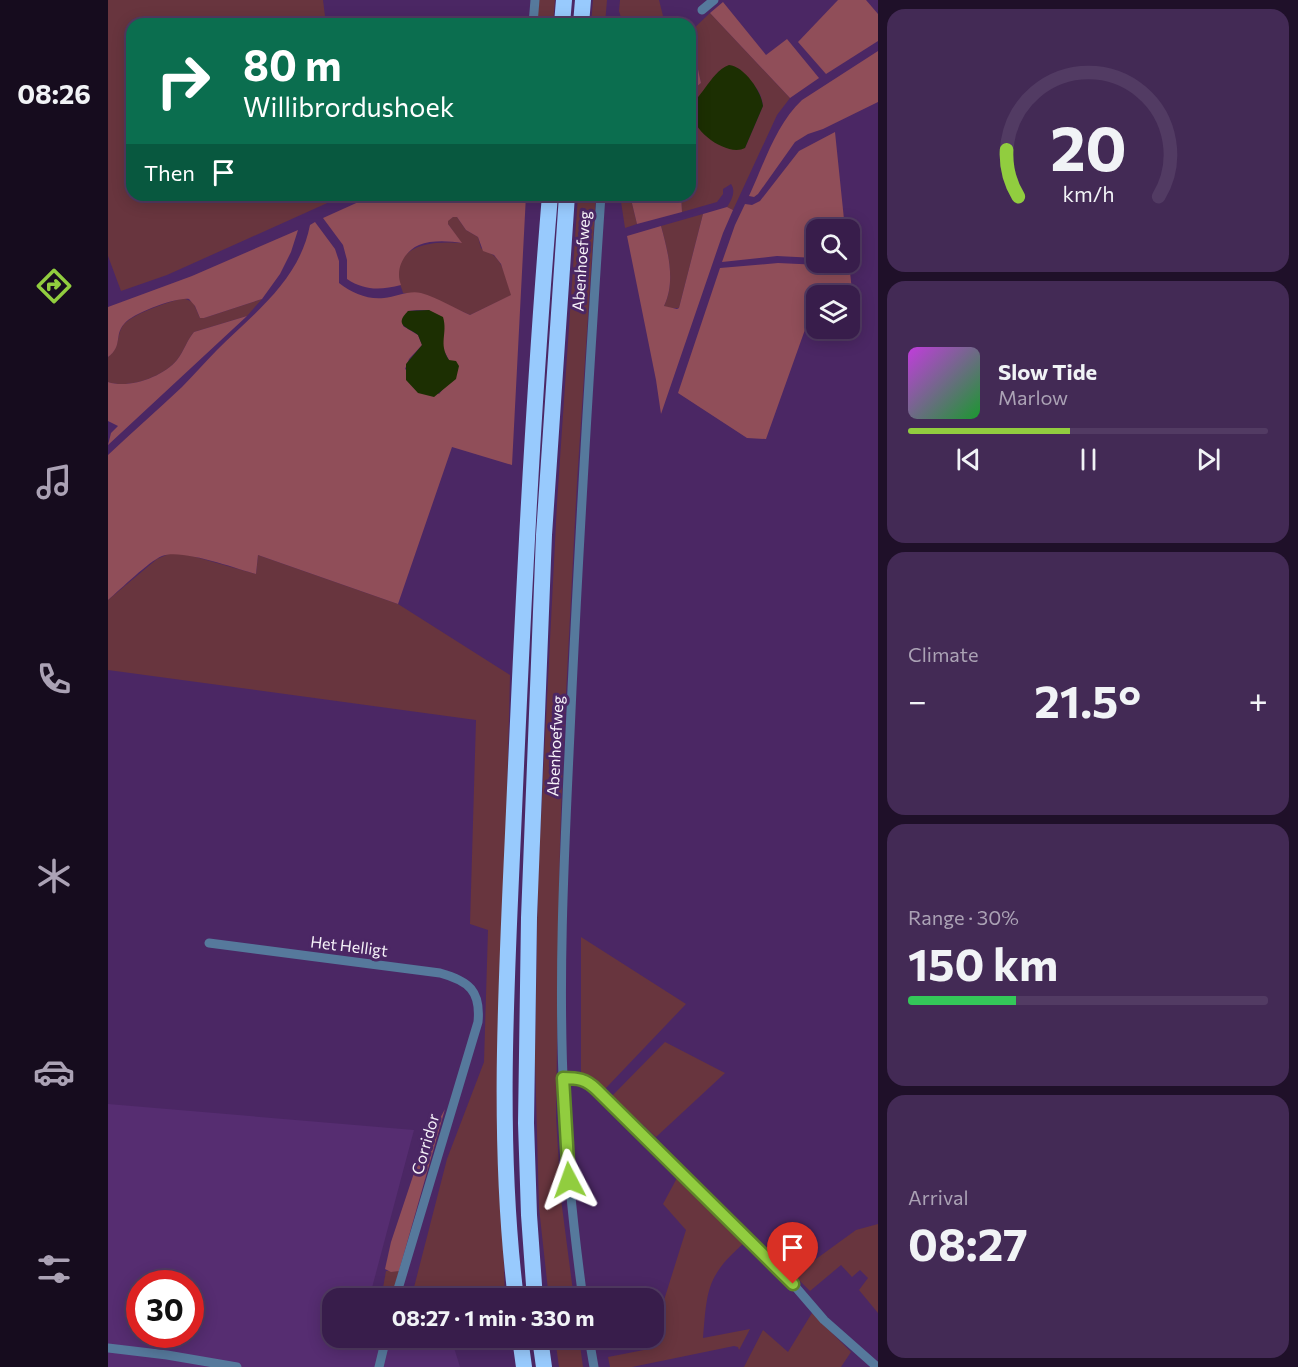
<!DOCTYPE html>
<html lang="en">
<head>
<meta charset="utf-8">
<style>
	:root { --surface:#381d4b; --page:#432a55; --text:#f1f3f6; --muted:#aba2b5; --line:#523b63; --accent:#91cd3f }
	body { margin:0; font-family:Commissioner,sans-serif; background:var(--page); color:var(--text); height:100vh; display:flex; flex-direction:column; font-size:22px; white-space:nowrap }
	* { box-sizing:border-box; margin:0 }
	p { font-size:20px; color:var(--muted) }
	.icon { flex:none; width:33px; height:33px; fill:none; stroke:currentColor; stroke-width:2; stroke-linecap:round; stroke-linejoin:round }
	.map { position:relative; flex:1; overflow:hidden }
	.panel { display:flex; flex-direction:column; gap:9px; padding:9px; background:#1f1029; width:420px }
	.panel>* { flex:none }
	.banner { position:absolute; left:18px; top:18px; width:570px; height:183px; border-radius:18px; box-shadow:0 3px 15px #0003,0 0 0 2px var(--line); background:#0b6e4f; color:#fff; overflow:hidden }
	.buttons { position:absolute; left:698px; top:219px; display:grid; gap:12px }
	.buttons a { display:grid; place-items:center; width:54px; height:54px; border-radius:12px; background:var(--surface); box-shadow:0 3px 15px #0003,0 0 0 2px var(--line); font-size:30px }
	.speed { position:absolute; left:18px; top:1270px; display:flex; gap:12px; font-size:30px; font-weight:700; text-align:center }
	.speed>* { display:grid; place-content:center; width:78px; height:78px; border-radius:50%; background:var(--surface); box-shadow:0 3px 15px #0003,0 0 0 2px var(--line); line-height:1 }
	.speed .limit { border:9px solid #d22; background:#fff; color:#111 }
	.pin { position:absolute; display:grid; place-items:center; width:51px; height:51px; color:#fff; margin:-62px -26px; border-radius:50% 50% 50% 0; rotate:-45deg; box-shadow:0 0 6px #0007 }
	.pin .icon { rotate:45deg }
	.me { position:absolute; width:66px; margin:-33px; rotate:356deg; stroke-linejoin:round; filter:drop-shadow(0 0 4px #0008) }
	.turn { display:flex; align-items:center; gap:21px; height:126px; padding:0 18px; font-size:27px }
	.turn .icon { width:78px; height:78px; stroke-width:2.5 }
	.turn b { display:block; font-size:42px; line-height:51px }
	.then { display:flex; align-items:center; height:57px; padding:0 18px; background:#0003; gap:12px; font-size:22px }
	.big { font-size:45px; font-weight:700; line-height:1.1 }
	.panel .widget { flex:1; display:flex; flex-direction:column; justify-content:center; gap:9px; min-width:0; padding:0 21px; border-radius:18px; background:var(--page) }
	.panel .dial { align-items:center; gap:0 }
	.dial svg { height:156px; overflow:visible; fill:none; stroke:var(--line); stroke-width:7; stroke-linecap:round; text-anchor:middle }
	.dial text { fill:var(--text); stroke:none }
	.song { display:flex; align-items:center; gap:18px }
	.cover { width:72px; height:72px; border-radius:9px; background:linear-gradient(135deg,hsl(290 70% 55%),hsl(130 70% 35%)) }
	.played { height:6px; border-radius:3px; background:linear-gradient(90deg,var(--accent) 45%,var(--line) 45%) }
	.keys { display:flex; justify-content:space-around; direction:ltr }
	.heat { display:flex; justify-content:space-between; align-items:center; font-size:33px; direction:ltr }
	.charge { height:9px; border-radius:4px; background:linear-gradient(90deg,#34c759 30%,var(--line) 0) }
	.trip { position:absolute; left:214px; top:1288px; width:342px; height:60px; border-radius:18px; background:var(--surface); box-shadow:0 3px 15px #0003,0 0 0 2px var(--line); font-weight:700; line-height:60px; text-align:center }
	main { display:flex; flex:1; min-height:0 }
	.menu { display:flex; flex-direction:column; width:108px; justify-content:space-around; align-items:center; background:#160c1e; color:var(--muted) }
	.menu .icon { width:42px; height:42px }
	.menu .selected { color:var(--accent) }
	.menu b { font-size:27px; color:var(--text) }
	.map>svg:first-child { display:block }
	.built { fill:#562d71; fill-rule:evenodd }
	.green { fill:#68353e; fill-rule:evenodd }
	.forest { fill:#904e59; fill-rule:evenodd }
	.water { fill:#1c2f02 }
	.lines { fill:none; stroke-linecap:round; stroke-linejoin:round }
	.street { stroke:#56799c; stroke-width:9 }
	.highway { stroke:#98cafd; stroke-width:16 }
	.route-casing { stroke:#5e8529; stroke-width:15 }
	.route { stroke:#91cd3f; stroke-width:10 }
	.labels { text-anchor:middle; stroke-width:6; stroke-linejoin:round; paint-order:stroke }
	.street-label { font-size:16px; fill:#f6f2f9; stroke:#4b2764 }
</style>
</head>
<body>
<main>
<nav class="menu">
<b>08:26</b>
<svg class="icon selected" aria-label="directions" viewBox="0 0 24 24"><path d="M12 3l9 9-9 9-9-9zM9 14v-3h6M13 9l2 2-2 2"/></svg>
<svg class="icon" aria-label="music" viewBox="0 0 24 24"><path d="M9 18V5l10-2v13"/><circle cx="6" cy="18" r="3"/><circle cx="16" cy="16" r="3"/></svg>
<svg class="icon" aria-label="phone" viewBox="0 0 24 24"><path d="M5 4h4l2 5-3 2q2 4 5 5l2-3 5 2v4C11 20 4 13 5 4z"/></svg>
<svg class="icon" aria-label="climate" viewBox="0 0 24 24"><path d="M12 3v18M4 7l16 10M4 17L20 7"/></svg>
<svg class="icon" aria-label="car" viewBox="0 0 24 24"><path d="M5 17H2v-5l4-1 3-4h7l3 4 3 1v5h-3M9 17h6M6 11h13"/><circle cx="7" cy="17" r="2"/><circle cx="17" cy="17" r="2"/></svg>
<svg class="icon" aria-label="filters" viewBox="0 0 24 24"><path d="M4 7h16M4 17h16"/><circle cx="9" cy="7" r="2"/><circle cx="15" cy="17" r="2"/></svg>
</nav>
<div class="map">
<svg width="770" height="1367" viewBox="0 0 770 1367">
	<rect width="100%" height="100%" fill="#4b2764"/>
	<path class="built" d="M0,1104l306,26 -45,169h-36v39h118l9,29h-352zM32,1284h50v51h-50z"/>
	<g class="green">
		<polygon points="0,0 215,0 218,24 24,24 24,195 237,195 59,275 13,291 0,256"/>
		<polygon points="431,0 447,0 445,24 428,24"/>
		<polygon points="485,0 499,0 497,24 483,24"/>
		<polygon points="512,0 551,0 557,24 515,24 511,11"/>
		<path d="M602,13l80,85 -13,17 -44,95 -6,-3c5,-7 9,-16 4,-23l-8,5v5l-6,8 -35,10 -1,-17 -26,6 -1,-6h36v-103l11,-9 -11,-51zM630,68c11,11 24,22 25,38l-18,42 -53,-37 2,-7 25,-33z"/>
		<polygon points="470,195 488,195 469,482 455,752 452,843 448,1117 453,1199 466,1299 441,1299 431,1208 427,1059 430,877 449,503"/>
		<polygon points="512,195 522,195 529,224 517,228"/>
		<path d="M595,214l-24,94h-13l-2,-2c12,-25 4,-54 -3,-80z"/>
		<path d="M345,217h4l9,13 12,7 3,11c5,4 12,5 16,11 8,9 10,25 15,36l-42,20 -50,-22h-17c-1,-5 -5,-12 -5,-18 0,-33 40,-34 63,-32l-13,-19v-4z"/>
		<path d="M75,298l10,4 7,16h4l58,-19 -15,17 -53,16c-7,8 -10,19 -17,28 -14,17 -48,29 -69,22v-25c12,-9 8,-19 14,-30 6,-12 47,-25 61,-29z"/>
		<polygon points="63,553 77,554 148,574 150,555 290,604 402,675 396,924 390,1077 397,1299 303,1299 339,1159 376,1062 380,930 362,924 368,720 0,670 0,600 49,559"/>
		<polygon points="473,937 578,1004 497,1089 487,1079 473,1074"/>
		<polygon points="557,1042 617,1073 548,1137 504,1096"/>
		<path d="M569,1178l67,65c-11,10 -22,20 -29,33 -10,17 -10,43 -12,62l47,-9 -11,21 -1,-3 -4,-1 -102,21h-22l-2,-10 41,-8 3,-11h2v-6l32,-102 -23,-26z"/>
		<polygon points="770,1224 770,1313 751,1290 760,1278 752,1270 744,1277 733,1265 702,1291 686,1275 748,1230"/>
		<polygon points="278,1271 291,1271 283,1299 273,1299"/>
		<polygon points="704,1313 743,1352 733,1367 636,1367 655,1330 680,1352"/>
		<polygon points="447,1338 471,1338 475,1367 451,1367"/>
	</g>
	<g class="forest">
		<polygon points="730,0 758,0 770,14 770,41 718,74 690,42"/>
		<polygon points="615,2 658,55 679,39 711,78 682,98 602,13"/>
		<polygon points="582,32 593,83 582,92"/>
		<path d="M770,51v51l-55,27 -15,5 -13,8 -37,52 -4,3 -5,-1c15,-32 27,-72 53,-96z"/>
		<polygon points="727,132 737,229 708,230 708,258 669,256 614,262 627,225 637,204 644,205 652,201 691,151"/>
		<path d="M266,195h152l-14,270 -60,-18 -54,157 -140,-49 -2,19c-21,-6 -76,-26 -94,-18 -14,6 -41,33 -54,44v-145c24,-23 50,-45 74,-68 12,-12 23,-25 35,-37 38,-38 82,-69 93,-125l5,-3 20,27 4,12v22c13,10 29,17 45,15 12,-1 25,-8 37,-5 17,5 33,15 49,22l41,-20 -10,-31 -7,-9 -11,-4 -5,-14 -12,-7 -9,-13h-4l-5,4v3l14,19c-13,-2 -31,-3 -43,2 -16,7 -24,25 -18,40 -20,5 -36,6 -54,-6v-19l-4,-15 -20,-27zM309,310h12l14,21 -1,16 7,13 -2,24 -8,10 -34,-25 4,-10 13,-14 -4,-10 -15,-9 5,-15z"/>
		<polygon points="522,195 546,195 548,201 573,195 574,212 529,224"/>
		<path d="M619,207l6,3 -10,23 -62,181 -5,-34 -29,-144 34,-10c7,26 15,55 3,80l13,3 2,-1 24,-94z"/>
		<path d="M190,230l-7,22 -11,22 -18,25 -58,19h-4l-5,-12 -6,-7c-13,-2 -56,14 -65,25 -10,11 -1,22 -16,33v-50l84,-31z"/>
		<polygon points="670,263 712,265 741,263 745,300 741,301 741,296 708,296 708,309 704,310 658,439 639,438 570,393 612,268"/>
		<path d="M139,316l-139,129 3,-12 7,-7 -10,-5v-39c21,7 55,-5 69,-22 7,-9 10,-20 17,-28z"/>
		<polygon points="337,1109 291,1271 283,1272 277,1269 283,1242 311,1158"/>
	</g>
	<g class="water">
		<path d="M621,65c15,1 33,27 34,41l-18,42c-17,9 -53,-16 -53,-36 0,-9 8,-17 13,-24 7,-9 13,-19 24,-23z"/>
		<path d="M321,310l14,7c5,17 -5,26 6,43l7,1 3,5 -3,13 -22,18 -16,-4 -12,-13v-16l16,-19 -4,-10c-10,-8 -25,-9 -10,-24z"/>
	</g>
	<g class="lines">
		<g class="street">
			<polyline points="594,10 606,0"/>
			<polyline points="425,24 427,0"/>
			<path d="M101,943l231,30c29,8 41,18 38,49l-83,277"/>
			<polyline points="455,1078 473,1078 483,1084 685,1284 716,1320 769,1367"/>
			<path d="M475,1299c-9,-66 -16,-132 -19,-199 -7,-137 2,-275 8,-411 8,-165 18,-329 29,-494"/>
			<polyline points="481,1338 486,1367"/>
			<polyline points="0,1348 59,1355 129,1367"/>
			<polyline points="271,1367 278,1338"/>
		</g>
		<g class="highway">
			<polyline points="454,24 456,0"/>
			<polyline points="473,24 475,0"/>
			<path d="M408,1299c-20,-161 -9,-326 -2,-488 9,-206 19,-411 36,-616"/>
			<polyline points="427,1299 421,1215 418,1123 421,918 436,535 459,195"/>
			<polyline points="412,1338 416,1367"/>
			<polyline points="432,1338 436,1367"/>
		</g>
	</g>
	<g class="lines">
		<defs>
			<path id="route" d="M461,1180l-6,-102c15,0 23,1 34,12l196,194"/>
		</defs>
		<use href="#route" class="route-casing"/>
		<use href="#route" class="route"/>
	</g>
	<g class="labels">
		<g class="street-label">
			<text transform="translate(473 261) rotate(-86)" y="6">Abenhoefweg</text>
			<text transform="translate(447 746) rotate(-87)" y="6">Abenhoefweg</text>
			<text transform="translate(241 946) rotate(7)" y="6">Het Helligt</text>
			<text transform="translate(317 1144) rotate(-74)" y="6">Corridor</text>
		</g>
	</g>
</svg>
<div class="buttons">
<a><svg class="icon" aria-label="search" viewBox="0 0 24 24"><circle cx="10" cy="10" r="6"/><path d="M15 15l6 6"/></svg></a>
<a><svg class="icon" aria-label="layers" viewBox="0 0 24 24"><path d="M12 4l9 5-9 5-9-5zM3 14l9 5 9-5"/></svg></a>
</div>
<div class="speed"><div class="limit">30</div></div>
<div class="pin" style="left:685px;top:1284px;background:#d93025"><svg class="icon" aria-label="arrive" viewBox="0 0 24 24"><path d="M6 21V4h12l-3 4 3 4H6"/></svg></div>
<svg class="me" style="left:461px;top:1180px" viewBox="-20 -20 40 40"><path d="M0-17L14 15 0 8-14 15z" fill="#91cd3f" stroke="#fff" stroke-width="4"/></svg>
<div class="trip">08:27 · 1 min · 330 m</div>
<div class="banner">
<div class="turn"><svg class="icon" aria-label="right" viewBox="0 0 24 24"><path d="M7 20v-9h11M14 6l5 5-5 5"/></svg><div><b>80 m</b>Willibrordushoek</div></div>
<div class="then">Then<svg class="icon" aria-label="arrive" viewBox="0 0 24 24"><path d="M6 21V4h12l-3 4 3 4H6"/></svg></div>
</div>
</div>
<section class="panel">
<div class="widget dial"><svg viewBox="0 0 100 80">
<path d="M14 69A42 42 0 1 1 86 69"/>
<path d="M14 69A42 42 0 0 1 8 45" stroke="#91cd3f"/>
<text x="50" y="56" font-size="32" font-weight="700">20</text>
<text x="50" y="72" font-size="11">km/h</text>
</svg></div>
<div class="widget">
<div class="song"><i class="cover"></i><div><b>Slow Tide</b><p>Marlow</p></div></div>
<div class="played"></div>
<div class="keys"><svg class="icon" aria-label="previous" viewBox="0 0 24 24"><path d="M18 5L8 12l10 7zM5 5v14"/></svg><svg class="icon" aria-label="pause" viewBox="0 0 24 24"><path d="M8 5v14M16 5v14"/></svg><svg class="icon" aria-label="next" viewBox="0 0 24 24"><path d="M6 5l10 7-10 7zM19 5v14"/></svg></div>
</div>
<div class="widget"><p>Climate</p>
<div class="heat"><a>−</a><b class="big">21.5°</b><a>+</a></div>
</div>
<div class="widget"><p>Range · 30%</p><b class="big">150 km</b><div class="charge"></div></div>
<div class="widget"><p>Arrival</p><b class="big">08:27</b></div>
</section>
</main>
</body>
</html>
